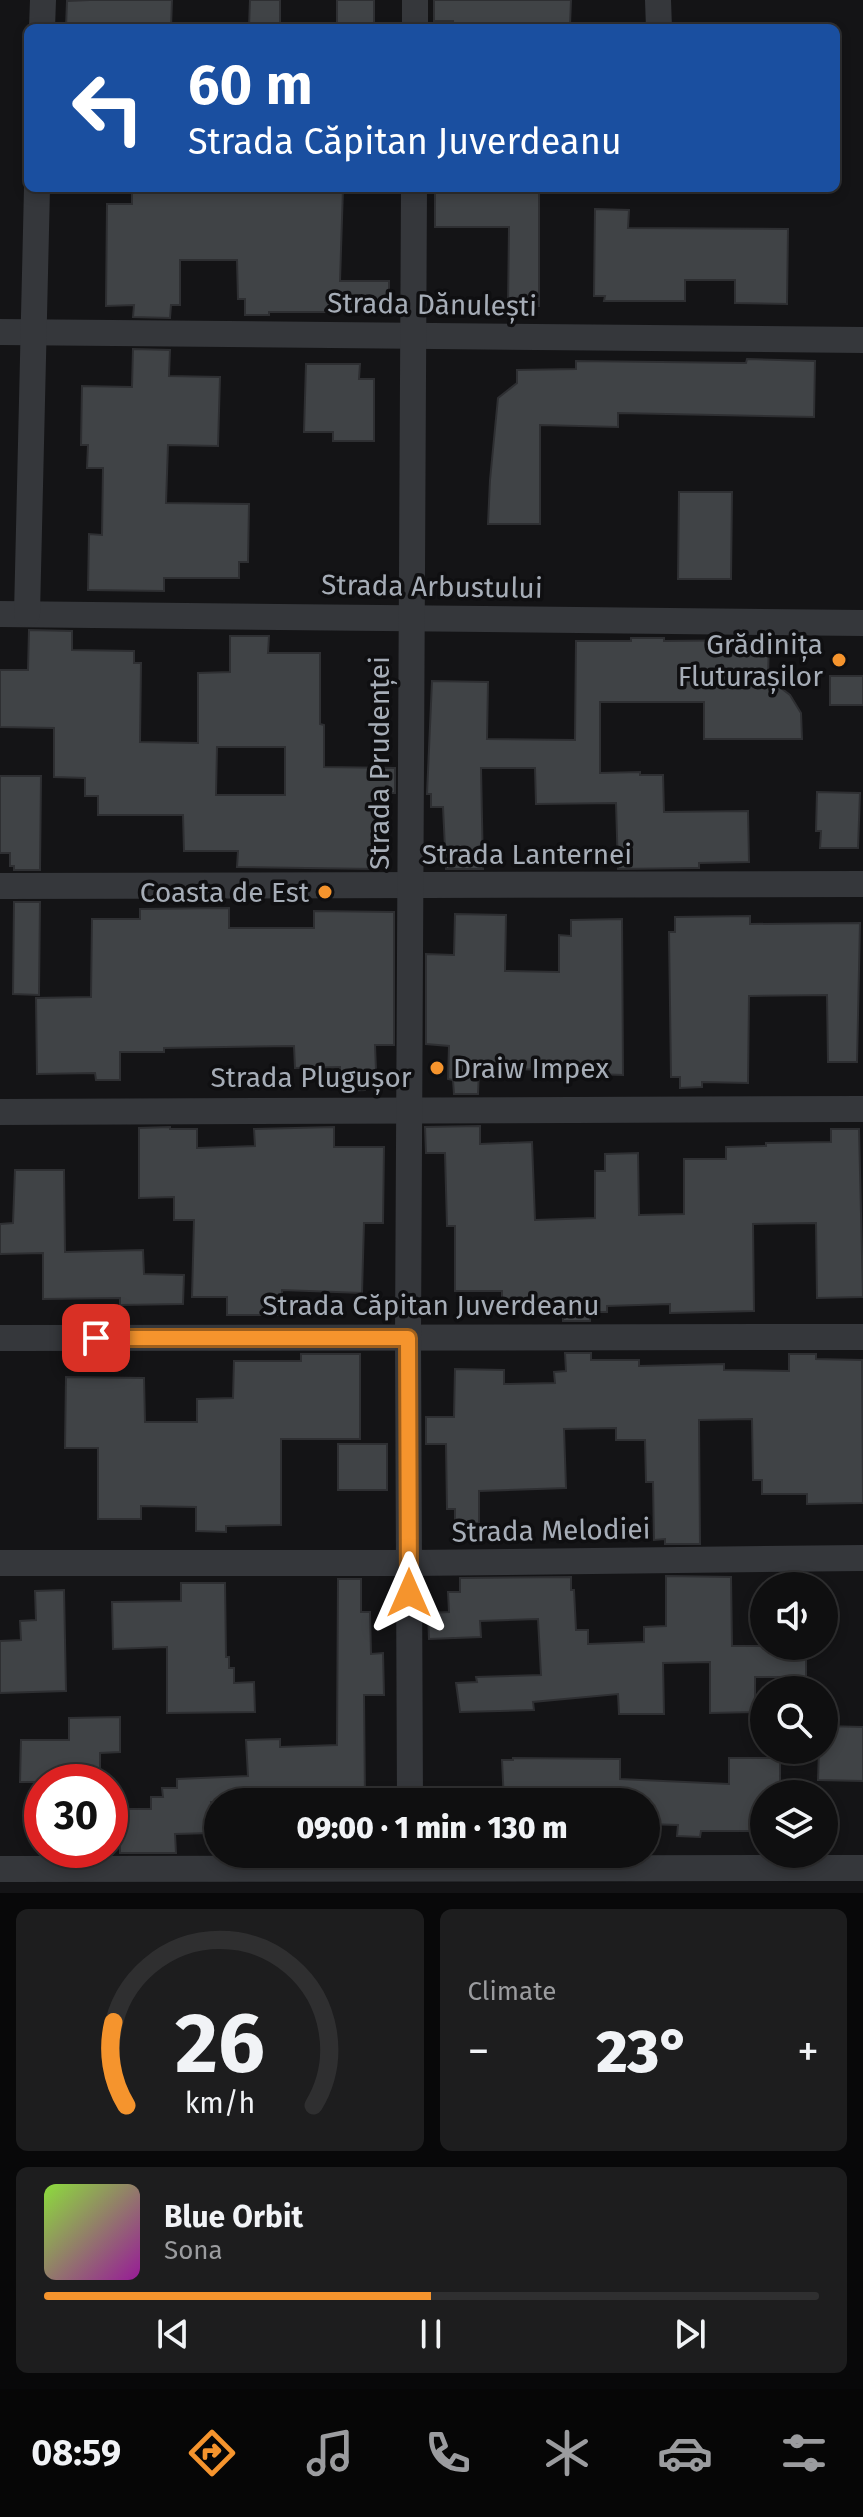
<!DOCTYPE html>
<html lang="en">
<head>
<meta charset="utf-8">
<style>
	:root { --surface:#0f0f10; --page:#1d1d1e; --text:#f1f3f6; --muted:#9b9c9f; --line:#2f2f30; --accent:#f5942d }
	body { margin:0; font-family:"Fira Sans",sans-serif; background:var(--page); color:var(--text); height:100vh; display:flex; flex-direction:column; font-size:30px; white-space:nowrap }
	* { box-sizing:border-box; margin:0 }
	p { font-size:26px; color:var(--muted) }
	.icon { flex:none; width:44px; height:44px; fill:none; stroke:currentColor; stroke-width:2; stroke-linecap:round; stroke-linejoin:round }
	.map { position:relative; height:1893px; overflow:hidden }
	.panel { display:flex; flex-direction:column; gap:16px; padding:16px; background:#080809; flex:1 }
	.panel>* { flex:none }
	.top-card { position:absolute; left:24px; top:24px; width:816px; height:168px; border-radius:12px; box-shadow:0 4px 12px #0003,0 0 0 2px var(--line); background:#1a4fa0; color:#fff; overflow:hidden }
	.buttons { position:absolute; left:750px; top:1572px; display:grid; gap:16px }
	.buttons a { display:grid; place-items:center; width:88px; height:88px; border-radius:50%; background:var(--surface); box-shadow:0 4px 12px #0003,0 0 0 2px var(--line); font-size:40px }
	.speed { position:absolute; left:24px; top:1764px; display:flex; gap:16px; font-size:40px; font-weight:700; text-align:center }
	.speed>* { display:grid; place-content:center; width:104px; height:104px; border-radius:50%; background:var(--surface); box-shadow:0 4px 12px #0003,0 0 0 2px var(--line); line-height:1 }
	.speed .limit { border:12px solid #d22; background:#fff; color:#111 }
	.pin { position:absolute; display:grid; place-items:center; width:68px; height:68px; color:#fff; margin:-34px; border-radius:16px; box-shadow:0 4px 12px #0006 }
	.me { position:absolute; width:88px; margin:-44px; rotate:0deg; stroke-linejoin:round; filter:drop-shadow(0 0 6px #0008) }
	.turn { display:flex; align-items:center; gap:28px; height:168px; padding:0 32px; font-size:36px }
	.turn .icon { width:104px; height:104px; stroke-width:2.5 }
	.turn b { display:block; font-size:56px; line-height:68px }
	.big { font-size:60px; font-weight:800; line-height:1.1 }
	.panel .card { flex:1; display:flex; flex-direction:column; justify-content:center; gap:12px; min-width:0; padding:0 28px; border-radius:12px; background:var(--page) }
	.panel .dial { align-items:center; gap:0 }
	.dial svg { height:208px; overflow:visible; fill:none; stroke:var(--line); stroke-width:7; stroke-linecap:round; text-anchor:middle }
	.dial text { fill:var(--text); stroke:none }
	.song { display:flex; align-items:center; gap:24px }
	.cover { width:96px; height:96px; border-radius:12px; background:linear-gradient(135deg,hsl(90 70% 55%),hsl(300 70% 35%)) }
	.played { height:8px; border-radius:4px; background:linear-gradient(90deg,var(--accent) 50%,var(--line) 50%) }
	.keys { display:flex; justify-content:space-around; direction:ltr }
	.heat { display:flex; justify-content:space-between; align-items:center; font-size:44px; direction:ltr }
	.panel .tiles { flex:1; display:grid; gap:16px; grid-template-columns:1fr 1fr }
	.card:last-child { grid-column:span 2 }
	.trip { position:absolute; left:204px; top:1788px; width:456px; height:80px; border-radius:40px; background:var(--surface); box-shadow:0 4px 12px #0003,0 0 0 2px var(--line); font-weight:800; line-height:80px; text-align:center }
	.dock { display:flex; height:128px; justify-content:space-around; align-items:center; background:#060606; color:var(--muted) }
	.dock .icon { width:56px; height:56px }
	.dock .on { color:var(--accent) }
	.dock b { font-size:36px; color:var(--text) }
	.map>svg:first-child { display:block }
	.building { fill:#404346; stroke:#2e2f32; stroke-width:2; fill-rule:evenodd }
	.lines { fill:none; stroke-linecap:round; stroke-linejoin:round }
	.street { stroke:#35373b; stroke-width:26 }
	.route-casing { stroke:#9f601d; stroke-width:20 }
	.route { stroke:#f5942d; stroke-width:14 }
	.poi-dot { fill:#f5942d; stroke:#0f0f11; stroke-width:3 }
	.labels { text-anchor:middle; stroke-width:7; stroke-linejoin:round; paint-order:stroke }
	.street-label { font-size:28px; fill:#a6adb7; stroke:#0f0f11 }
	.poi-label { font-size:28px; fill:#a6adb7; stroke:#0f0f11; text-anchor:end }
</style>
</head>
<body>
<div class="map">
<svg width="863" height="1893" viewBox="0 0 863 1893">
	<rect width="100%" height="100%" fill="#141416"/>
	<g class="building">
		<polygon points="90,0 172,0 171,28 66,28 67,1"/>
		<polygon points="250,0 280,0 280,28 249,28"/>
		<rect x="337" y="0" width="37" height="28"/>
		<polygon points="434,0 571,0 570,25 493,23 493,28 453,28 453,21 434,21"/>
		<polygon points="132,188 343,188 340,281 389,281 389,312 269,312 269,315 245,315 245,299 238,299 237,260 180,260 180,305 171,305 170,318 133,317 134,305 106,306 107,204 132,204"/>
		<polygon points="435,188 539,188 539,306 508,306 509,227 435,227"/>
		<polygon points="595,209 629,210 628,228 788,229 787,304 735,303 735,280 685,280 685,301 604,301 605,296 594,296"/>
		<polygon points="133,349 170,350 169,376 220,377 218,446 168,445 166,503 249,504 248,562 239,562 239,578 164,578 164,591 88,590 89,534 102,535 103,468 87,468 88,445 81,445 82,386 132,387"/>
		<polygon points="747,359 815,361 814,417 618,413 618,427 540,425 540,524 488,524 490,480 498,398 517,383 517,370 576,369 576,361 746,363"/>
		<polygon points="306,364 360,364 359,379 374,379 374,441 333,441 333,432 304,432"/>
		<polygon points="679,492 732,492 731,579 678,579"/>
		<path d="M29,630l43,1v19l62,1v12h7l-1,79 58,1v-70l32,-1v-36h39l-1,17h52v71l4,1v42l71,1v25h-21l2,76 -139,-2 1,-16h-54l-1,-36h-85v-19h-13v-18l-31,-1v-49l-54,-1v-57h28zM217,747h68v48h-69z"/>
		<polygon points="631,638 664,638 664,641 769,640 768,678 790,695 801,713 802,739 704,739 704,702 600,702 600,773 640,772 640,775 663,775 664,812 748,811 749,862 699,863 699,868 696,868 618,869 616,803 536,804 535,768 481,768 483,869 446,869 443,807 431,807 431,794 427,794 432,681 488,682 487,739 575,740 576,641 631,641"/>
		<rect x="830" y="676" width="33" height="29"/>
		<polygon points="0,776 41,776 40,870 14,870 14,866 10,866 10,853 0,853"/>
		<polygon points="817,792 860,793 858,848 820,848 821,831 816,831"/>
		<polygon points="14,902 40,902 39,995 13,994"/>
		<polygon points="229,908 229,928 314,928 314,911 394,912 394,1045 375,1045 376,1070 365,1070 365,1090 340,1091 340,1067 295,1068 294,1046 164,1048 164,1052 120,1052 120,1080 96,1080 95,1073 37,1074 36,998 91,997 92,919 140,919 140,909"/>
		<polygon points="455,914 506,915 505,971 559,972 559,935 571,936 571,920 622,919 623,1075 595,1074 595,1070 479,1069 478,1094 454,1094 453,1080 448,1079 449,1046 426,1044 426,954 454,955"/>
		<polygon points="750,916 750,924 860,923 857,1062 828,1062 827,995 749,996 748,1083 702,1082 702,1087 680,1088 680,1077 671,1077 669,932 675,932 675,917"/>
		<polygon points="480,1126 480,1144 532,1142 535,1220 595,1218 595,1171 605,1171 605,1154 638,1153 639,1215 684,1214 684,1159 726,1159 726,1147 766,1146 766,1143 831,1142 831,1129 859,1129 863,1297 817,1298 816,1223 753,1224 754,1311 670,1313 670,1304 607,1306 607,1312 590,1312 590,1321 563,1321 563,1313 560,1311 502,1312 502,1291 455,1291 455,1226 447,1226 445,1153 426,1153 425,1127"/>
		<polygon points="170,1127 170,1129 197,1129 197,1148 255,1146 254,1129 334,1127 334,1147 384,1147 383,1223 364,1223 362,1293 282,1290 282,1315 227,1315 227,1297 192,1297 194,1220 174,1220 174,1197 139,1198 139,1128"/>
		<polygon points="15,1170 64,1170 65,1252 143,1250 144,1274 184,1275 183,1304 120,1305 120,1298 43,1299 43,1253 0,1254 0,1224 13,1223"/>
		<polygon points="565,1353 591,1353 591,1360 639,1360 639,1366 724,1364 724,1370 789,1371 789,1354 816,1354 816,1359 862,1360 863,1503 807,1504 807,1494 762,1494 762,1480 753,1480 752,1419 699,1420 700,1544 665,1544 665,1539 654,1540 653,1482 646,1482 645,1440 616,1440 616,1428 564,1429 566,1488 479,1491 479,1523 455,1523 455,1509 447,1509 446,1444 426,1444 426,1417 454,1417 455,1369 504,1370 504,1384 555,1383 554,1372 566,1371"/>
		<polygon points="301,1354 360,1354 360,1439 281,1439 281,1525 226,1526 226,1532 196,1531 196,1507 141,1506 141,1519 98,1519 98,1448 65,1448 66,1377 144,1378 145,1422 197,1422 197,1399 233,1398 234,1361 301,1361"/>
		<rect x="338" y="1444" width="49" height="46"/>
		<polygon points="666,1576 731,1577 732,1646 806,1646 806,1677 755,1677 755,1712 710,1713 710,1662 663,1663 664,1714 619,1714 618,1694 533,1702 534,1710 460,1712 456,1683 477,1682 476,1677 541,1675 538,1619 480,1621 481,1637 429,1639 428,1613 449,1612 448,1592 460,1592 460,1578 571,1577 571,1590 574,1590 576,1630 588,1630 588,1644 644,1642 644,1627 666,1626"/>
		<polygon points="338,1579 361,1579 361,1612 370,1612 371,1654 383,1653 384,1695 364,1695 365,1802 211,1802 212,1833 175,1834 176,1853 120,1853 120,1809 151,1809 151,1797 163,1797 162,1788 177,1788 177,1779 248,1776 246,1740 280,1739 280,1747 337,1745"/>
		<polygon points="181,1583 225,1583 226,1657 229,1657 229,1668 234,1668 234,1683 254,1682 255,1712 167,1713 167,1647 113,1649 112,1602 181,1601"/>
		<polygon points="64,1590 66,1691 0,1693 0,1641 21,1640 20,1621 36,1620 35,1591"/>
		<polygon points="120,1717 120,1752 100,1753 100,1782 20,1782 21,1740 69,1740 69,1718"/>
		<polygon points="824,1726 863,1727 863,1781 818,1780 819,1750 824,1750"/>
		<polygon points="513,1758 620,1759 620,1779 729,1784 729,1758 780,1758 780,1794 764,1794 764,1831 701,1831 700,1837 677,1836 678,1825 646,1824 646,1802 504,1802 502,1760 513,1760"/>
	</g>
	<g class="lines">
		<g class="street">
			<polyline points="658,0 659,28"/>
			<polyline points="42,28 43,0"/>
			<polyline points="415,28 415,0"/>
			<polyline points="0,332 863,340"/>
			<polyline points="0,614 863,623"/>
			<polyline points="27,614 37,188"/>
			<polyline points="0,886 863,884"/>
			<polyline points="0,1112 863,1109"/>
			<polyline points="0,1338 863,1337"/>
			<polyline points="0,1563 409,1563 863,1558"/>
			<polyline points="410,1802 408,1338 414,188"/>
			<polyline points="0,1869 863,1868"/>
		</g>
	</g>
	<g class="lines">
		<defs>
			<polyline id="route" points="96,1338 408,1338 409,1593"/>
		</defs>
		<use href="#route" class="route-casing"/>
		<use href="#route" class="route"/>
	</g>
	<g class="poi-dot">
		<circle cx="839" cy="660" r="8"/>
		<circle cx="325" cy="892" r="8"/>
		<circle cx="437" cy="1068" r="8"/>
	</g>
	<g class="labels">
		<g class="street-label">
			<text transform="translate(432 304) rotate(1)" y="10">Strada Dănulești</text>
			<text transform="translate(432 586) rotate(1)" y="10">Strada Arbustului</text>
			<text transform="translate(379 763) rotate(-90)" y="10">Strada Prudenței</text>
			<text x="527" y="864">Strada Lanternei</text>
			<text x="311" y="1087">Strada Plugușor</text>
			<text x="431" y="1315">Strada Căpitan Juverdeanu</text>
			<text transform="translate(551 1530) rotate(-1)" y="10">Strada Melodiei</text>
		</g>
		<g class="poi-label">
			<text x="823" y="654">Grădinița<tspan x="823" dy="32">Fluturașilor</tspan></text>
			<text x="309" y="902">Coasta de Est</text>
			<text x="453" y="1078" text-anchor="start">Draiw Impex</text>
		</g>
	</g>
</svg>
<div class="buttons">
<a><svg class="icon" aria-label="sound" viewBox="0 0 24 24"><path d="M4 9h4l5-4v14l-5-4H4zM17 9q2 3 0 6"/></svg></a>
<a><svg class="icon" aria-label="search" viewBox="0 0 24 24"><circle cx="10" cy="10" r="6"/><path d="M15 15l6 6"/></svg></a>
<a><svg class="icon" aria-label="layers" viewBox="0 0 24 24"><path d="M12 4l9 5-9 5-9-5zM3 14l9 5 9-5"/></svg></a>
</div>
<div class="speed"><div class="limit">30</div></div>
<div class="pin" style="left:96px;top:1338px;background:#d93025"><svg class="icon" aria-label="arrive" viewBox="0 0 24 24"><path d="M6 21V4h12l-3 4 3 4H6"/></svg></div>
<svg class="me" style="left:409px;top:1593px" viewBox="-20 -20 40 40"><path d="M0-17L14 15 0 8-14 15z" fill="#f5942d" stroke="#fff" stroke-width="4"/></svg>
<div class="trip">09:00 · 1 min · 130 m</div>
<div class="top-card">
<div class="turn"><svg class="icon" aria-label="left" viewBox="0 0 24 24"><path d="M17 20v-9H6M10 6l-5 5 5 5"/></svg><div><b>60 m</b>Strada Căpitan Juverdeanu</div></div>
</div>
</div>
<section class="panel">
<div class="tiles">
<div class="card dial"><svg viewBox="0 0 100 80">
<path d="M14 69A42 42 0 1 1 86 69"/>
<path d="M14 69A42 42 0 0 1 9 37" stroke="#f5942d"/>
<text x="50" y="56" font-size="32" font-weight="700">26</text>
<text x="50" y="72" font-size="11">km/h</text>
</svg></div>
<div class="card"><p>Climate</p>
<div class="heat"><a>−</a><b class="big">23°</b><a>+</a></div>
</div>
<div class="card">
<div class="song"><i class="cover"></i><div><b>Blue Orbit</b><p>Sona</p></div></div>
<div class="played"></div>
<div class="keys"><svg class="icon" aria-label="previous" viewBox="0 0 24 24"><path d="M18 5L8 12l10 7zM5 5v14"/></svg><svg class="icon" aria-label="pause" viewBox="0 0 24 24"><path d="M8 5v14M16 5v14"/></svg><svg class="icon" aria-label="next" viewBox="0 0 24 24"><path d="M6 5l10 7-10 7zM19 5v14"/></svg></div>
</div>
</div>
</section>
<nav class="dock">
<b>08:59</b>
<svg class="icon on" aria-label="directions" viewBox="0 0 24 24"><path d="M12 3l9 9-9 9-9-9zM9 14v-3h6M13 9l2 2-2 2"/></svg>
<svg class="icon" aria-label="music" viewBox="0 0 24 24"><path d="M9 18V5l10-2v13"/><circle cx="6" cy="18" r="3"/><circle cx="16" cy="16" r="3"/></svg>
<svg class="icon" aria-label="phone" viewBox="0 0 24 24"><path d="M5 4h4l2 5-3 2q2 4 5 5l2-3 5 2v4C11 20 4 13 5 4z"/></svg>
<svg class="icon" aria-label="climate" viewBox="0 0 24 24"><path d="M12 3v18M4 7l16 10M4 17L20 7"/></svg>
<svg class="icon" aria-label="car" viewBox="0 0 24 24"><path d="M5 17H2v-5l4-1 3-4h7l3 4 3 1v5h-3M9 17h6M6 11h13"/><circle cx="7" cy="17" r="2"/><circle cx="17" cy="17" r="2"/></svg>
<svg class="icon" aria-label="filters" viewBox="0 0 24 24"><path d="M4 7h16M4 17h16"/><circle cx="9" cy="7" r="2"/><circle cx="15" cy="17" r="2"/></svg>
</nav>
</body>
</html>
